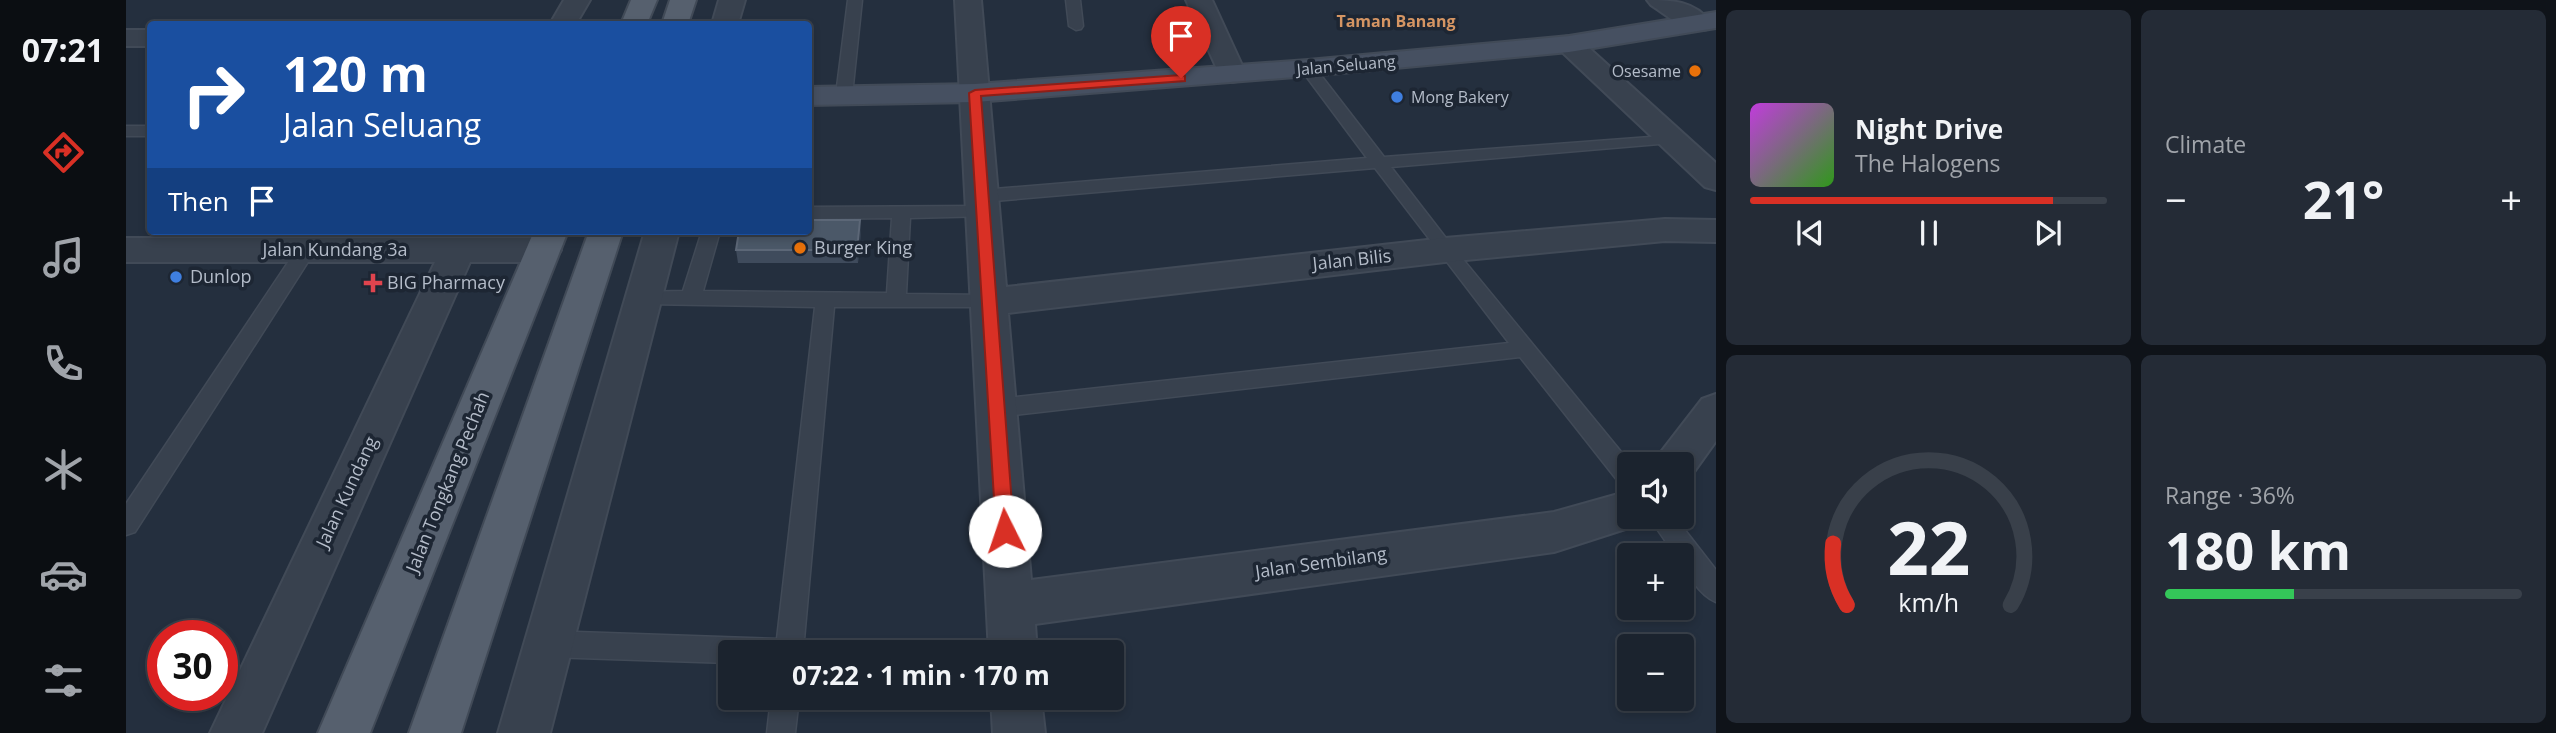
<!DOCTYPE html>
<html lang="en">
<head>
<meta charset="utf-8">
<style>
	:root { --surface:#1b232e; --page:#242b36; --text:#f1f3f6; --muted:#a0a4aa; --line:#39404a; --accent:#d93025 }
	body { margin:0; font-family:"Open Sans",sans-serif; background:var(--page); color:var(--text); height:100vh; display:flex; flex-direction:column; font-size:26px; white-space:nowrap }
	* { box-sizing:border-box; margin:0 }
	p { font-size:23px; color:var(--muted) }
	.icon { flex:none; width:38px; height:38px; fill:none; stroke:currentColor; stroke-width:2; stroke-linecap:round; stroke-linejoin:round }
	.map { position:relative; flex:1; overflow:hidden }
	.panel { display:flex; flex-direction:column; gap:10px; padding:10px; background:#0f1319; width:840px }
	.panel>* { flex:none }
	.hud { position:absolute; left:21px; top:21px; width:665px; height:214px; border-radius:7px; box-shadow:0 4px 10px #0003,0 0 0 2px var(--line); background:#1a4fa0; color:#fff; overflow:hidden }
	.buttons { position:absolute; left:1491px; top:452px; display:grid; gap:14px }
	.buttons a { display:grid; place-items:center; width:77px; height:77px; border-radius:7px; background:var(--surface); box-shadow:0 4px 10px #0003,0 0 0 2px var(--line); font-size:35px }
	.speed { position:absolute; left:21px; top:620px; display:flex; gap:14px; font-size:35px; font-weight:700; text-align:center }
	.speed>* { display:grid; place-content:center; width:91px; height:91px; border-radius:50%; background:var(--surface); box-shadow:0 4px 10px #0003,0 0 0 2px var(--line); line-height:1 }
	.speed .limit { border:10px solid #d22; background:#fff; color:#111 }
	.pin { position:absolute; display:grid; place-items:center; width:60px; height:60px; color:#fff; margin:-72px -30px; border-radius:50% 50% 50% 0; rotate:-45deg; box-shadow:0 0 7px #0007 }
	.pin .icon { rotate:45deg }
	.me { position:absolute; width:77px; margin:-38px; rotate:356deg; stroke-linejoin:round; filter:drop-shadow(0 0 5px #0008) }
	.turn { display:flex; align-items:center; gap:24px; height:147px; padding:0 21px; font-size:32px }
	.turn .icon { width:91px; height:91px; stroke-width:2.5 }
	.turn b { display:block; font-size:49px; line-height:60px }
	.then { display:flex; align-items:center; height:66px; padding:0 21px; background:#0003; gap:14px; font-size:26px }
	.big { font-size:52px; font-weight:700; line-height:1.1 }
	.panel .card { flex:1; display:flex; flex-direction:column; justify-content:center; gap:10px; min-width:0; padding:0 24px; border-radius:10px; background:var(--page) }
	.panel .dial { align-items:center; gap:0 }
	.dial svg { height:182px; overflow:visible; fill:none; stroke:var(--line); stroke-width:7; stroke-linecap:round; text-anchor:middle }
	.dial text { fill:var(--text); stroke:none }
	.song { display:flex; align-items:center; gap:21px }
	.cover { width:84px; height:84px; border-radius:10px; background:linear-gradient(135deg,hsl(290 70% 55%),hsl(110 70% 35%)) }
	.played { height:7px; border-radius:4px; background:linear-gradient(90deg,var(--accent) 85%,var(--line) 85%) }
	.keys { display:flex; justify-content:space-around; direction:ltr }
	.heat { display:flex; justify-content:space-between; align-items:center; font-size:38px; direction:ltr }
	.charge { height:10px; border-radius:5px; background:linear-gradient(90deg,#34c759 36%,var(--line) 0) }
	.panel .tiles { flex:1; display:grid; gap:10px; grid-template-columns:repeat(2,1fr) }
	.trip { position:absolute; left:592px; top:640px; width:406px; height:70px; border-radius:7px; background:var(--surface); box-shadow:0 4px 10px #0003,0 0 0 2px var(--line); font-weight:700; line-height:70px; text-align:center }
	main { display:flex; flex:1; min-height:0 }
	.tabs { display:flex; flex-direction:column; width:126px; justify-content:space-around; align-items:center; background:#0b0e12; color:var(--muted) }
	.tabs .icon { width:49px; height:49px }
	.tabs .active { color:var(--accent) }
	.tabs b { font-size:32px; color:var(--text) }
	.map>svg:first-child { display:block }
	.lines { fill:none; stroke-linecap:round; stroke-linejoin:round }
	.lane-casing { stroke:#414a57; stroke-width:3 }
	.street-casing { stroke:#414a57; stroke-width:4 }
	.secondary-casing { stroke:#414a57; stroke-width:4 }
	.primary-casing { stroke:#414a57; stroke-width:4 }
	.lane { fill:#38414e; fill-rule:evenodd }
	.street { fill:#38414e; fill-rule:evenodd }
	.secondary { fill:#465061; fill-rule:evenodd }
	.primary { fill:#56606e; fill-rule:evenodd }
	.wall { fill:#3f4b5c }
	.shaded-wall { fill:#2f3b4b }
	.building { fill:#4b5868; stroke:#5c6777; stroke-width:2 }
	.route { fill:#d93025; stroke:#8d1f18; stroke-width:2 }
	.food-dot { fill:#e8710a; stroke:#1d2633; stroke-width:2.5 }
	.shop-dot { fill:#3f7fe0; stroke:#1d2633; stroke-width:2.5 }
	.health-dot { fill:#e0444e; stroke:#1d2633; stroke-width:2.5 }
	.labels { text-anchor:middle; stroke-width:7; stroke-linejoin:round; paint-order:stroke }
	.far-neighbourhood-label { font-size:16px; font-weight:bold; fill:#d59563; stroke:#1d2633 }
	.far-street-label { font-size:16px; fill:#b4bcc9; stroke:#1d2633 }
	.far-poi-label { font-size:16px; fill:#b4bcc9; stroke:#1d2633; text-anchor:end }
	.poi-label { font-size:18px; fill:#b4bcc9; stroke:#1d2633; text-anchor:start }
	.street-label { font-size:18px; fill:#b4bcc9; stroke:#1d2633 }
</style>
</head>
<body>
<main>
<nav class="tabs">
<b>07:21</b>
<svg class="icon active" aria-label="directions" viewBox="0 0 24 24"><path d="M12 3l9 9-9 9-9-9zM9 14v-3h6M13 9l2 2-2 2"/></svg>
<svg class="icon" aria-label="music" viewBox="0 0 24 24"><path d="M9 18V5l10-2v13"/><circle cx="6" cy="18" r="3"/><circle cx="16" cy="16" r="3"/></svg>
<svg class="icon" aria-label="phone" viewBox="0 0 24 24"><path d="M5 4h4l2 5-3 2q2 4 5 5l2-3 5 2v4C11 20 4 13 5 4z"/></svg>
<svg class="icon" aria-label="climate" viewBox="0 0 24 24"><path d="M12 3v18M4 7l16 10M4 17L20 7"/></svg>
<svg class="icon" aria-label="car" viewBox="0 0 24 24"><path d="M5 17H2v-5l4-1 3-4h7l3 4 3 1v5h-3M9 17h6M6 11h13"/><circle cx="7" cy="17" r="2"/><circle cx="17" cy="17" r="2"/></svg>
<svg class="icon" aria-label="filters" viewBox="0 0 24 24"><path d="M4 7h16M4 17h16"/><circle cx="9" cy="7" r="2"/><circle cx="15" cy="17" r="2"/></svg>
</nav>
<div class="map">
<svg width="1590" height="733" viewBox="0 0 1590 733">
	<rect width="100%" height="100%" fill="#242f3e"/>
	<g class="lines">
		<defs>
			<g id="lane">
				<polygon points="722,0 736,0 726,95 718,100 710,95"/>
				<polygon points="940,0 954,0 957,26 955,29 950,30 943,26"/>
				<polygon points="1182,63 1187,65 1258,157 1551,135 1553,138 1545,143 1265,167 1326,246 1505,464 1503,488 1495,485 1394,357 871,417 863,414 860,408 863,402 871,399 1383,343 1249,168 856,202 847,196 856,190 1241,158 1174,68"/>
				<rect x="0" y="126" width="24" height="10"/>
				<polygon points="857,206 866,212 863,216 784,218 780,294 863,295 870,297 873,302 870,307 708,307 678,640 693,644 697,653 604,653 604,663 422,657 413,653 409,644 413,635 422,631 651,639 689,307 519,304 512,302 509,297 512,292 557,291 576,231 594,231 577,291 761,293 766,218 682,219 682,207"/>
				<polygon points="180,244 187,246 189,250 187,254 9,532 0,535 0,504 173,246"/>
				<path d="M1522,516h26l42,54v32c-15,-6 -34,-31 -34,-47h-7z"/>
				<polygon points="645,698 673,698 669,733 641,733"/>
			</g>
			<g id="street">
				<polygon points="438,0 464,0 450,24 424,24"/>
				<polygon points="593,0 619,0 612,24 586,24"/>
				<polygon points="829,0 855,0 880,287 1319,238 1539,219 1590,220 1590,242 1539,241 1319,262 882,313 905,580 1428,512 1503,491 1503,516 1522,516 1518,523 1428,552 909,624 911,653 863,653"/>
				<polygon points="1060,0 1086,0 1120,74 1116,80 1106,82 1096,80"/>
				<path d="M1521,0c24,0 49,1 64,23l-4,6c-20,5 -39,-13 -56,-24z"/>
				<rect x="0" y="30" width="24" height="16"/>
				<polygon points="1443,36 1452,38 1590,163 1590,190 1579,187 1434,50 1430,44 1434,38"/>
				<polygon points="519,231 553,231 424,733 372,733"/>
				<polygon points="0,238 418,238 430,242 435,250 430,258 418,262 344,262 136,733 84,733 309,262 0,262"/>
				<polygon points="1590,394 1590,441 1565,476 1556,480 1556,464 1529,464 1535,452 1576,399"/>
				<polygon points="865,698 915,698 919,733 867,733"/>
			</g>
			<polygon id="secondary" points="1590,12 1590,28 1443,52 1182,76 849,102 682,105 682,87 849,84 1182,60 1443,36"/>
			<g id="primary">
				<polygon points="505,0 531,0 521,24 495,24"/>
				<polygon points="544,0 570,0 562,24 536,24"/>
				<polygon points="408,231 442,231 244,733 192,733"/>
				<polygon points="463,231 497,231 335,733 283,733"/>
			</g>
		</defs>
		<use href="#lane" class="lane-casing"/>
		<use href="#street" class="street-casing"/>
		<use href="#secondary" class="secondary-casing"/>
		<use href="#primary" class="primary-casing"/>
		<use href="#lane" class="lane"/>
		<use href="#street" class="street"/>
		<use href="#secondary" class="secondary"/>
		<use href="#primary" class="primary"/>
	</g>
	<polygon class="wall" points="735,232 732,263 612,263 610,250"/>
	<polygon class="shaded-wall" points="734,220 735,232 732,263 731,250"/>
	<polygon class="building" points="682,220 734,220 731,250 610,250 613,231 682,231"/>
	<polygon class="route" points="1055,75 1059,76 1059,81 855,96 888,531 886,537 879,539 873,537 870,531 843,93 849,90"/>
	<g class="food-dot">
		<circle cx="1569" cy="71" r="7"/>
		<circle cx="674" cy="248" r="7"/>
	</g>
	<g class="shop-dot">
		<circle cx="1271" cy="97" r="7"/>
		<circle cx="50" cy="277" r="7"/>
	</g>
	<path class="health-dot" d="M243.5 272.5h7v7h7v7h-7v7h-7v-7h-7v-7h7z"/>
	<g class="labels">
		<g class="far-neighbourhood-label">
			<text x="1270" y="27">Taman Banang</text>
		</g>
		<g class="far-street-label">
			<text transform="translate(1220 65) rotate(-5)" y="6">Jalan Seluang</text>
		</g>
		<g class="far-poi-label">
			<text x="1555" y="77">Osesame</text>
			<text x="1285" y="103" text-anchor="start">Mong Bakery</text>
		</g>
		<g class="poi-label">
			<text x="688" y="254">Burger King</text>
			<text x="64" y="283">Dunlop</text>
			<text x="261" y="289">BIG Pharmacy</text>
		</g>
		<g class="street-label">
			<text x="209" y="256">Jalan Kundang 3a</text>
			<text transform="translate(1226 260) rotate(-6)" y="6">Jalan Bilis</text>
			<text transform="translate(322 482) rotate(-68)" y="6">Jalan Tongkang Pechah</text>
			<text transform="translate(221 492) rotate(-65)" y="6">Jalan Kundang</text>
			<text transform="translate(1195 563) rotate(-8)" y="6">Jalan Sembilang</text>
		</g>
	</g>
</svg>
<div class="buttons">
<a><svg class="icon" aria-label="sound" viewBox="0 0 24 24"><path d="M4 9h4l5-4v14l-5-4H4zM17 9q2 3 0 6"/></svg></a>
<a>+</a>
<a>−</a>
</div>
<div class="speed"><div class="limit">30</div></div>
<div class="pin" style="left:1055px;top:78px;background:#d93025"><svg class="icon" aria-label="arrive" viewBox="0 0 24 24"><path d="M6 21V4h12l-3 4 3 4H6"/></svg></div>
<svg class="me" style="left:879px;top:531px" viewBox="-20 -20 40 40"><circle r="19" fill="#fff"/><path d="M0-13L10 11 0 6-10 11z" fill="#d93025"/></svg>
<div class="trip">07:22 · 1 min · 170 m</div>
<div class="hud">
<div class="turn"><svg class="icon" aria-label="right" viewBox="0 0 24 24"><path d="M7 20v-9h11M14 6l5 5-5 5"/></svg><div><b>120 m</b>Jalan Seluang</div></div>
<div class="then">Then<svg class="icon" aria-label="arrive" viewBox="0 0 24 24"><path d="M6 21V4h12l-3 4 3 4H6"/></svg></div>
</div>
</div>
<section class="panel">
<div class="tiles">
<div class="card">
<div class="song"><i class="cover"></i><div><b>Night Drive</b><p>The Halogens</p></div></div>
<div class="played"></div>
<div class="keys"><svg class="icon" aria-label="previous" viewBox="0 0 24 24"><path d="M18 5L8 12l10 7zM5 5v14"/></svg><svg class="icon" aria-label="pause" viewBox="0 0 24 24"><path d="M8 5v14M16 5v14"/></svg><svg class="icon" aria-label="next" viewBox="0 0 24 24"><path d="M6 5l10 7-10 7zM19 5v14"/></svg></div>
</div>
<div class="card"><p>Climate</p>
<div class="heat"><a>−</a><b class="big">21°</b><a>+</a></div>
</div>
<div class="card dial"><svg viewBox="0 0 100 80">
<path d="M14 69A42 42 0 1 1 86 69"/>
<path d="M14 69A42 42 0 0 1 8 42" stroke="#d93025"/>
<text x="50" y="56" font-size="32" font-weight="700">22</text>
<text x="50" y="72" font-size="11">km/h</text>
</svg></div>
<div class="card"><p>Range · 36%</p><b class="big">180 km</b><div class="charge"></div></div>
</div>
</section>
</main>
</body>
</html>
